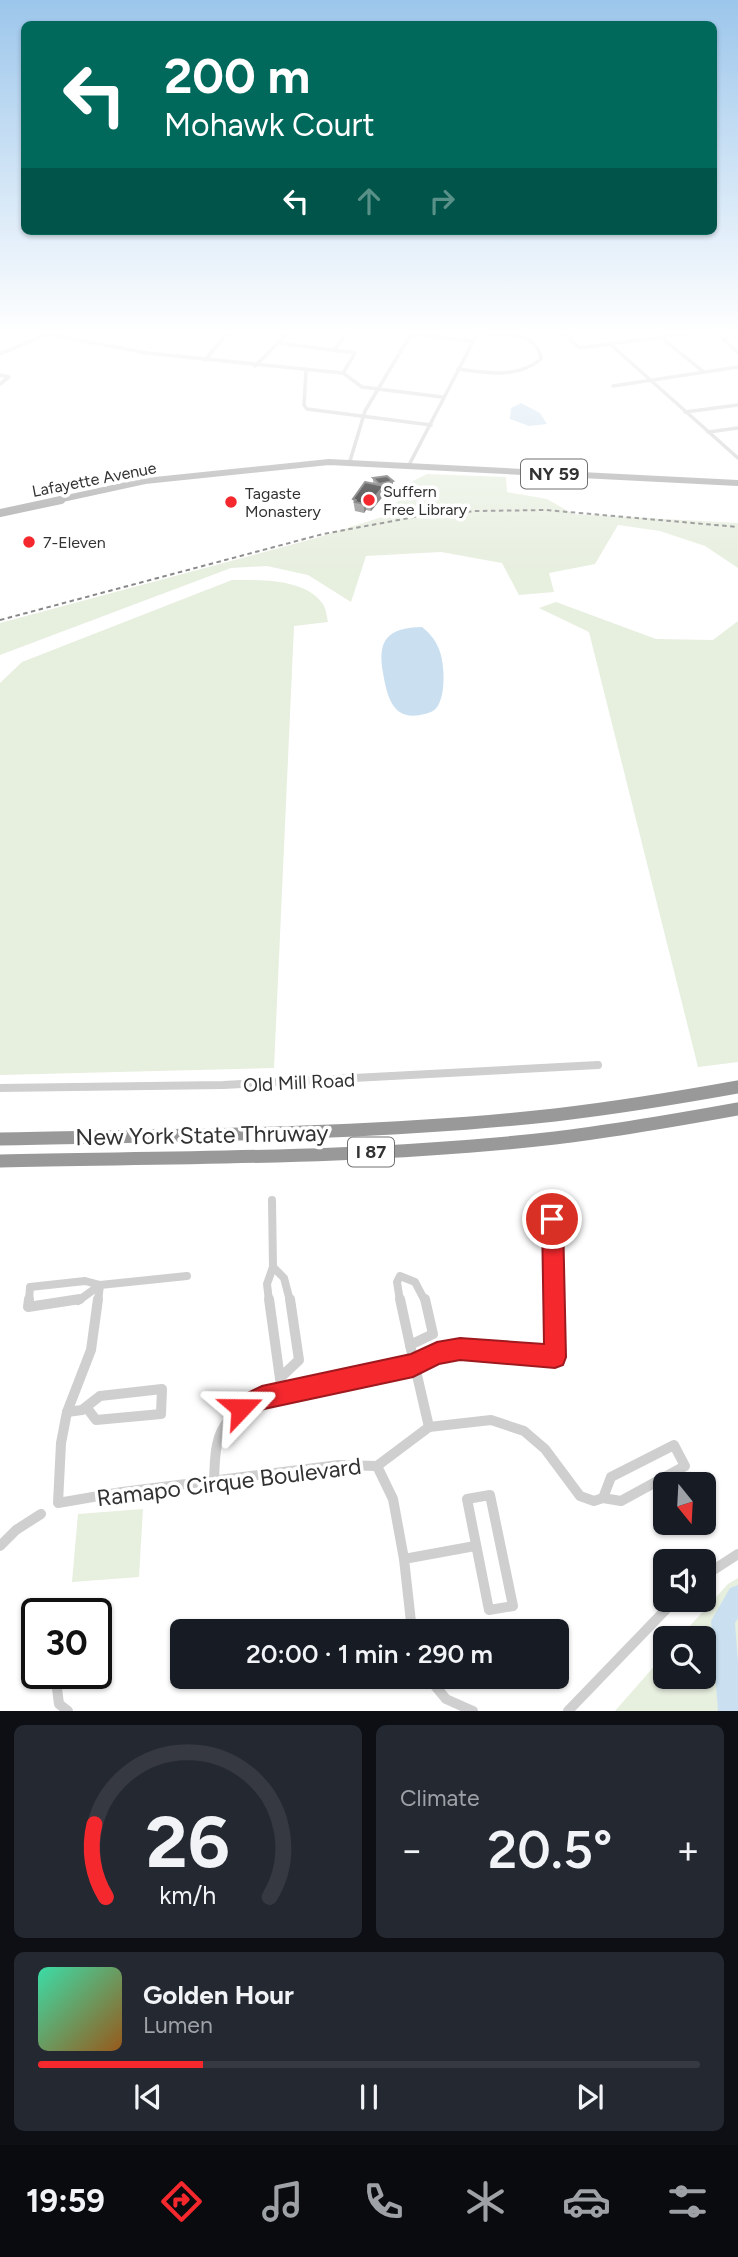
<!DOCTYPE html>
<html lang="en">
<head>
<meta charset="utf-8">
<style>
	:root { --surface:#171b24; --page:#242831; --text:#f1f3f6; --muted:#9ea1a6; --line:#363941; --accent:#f5282e }
	body { margin:0; font-family:Figtree,sans-serif; background:var(--page); color:var(--text); height:100vh; display:flex; flex-direction:column; font-size:26px; white-space:nowrap }
	* { box-sizing:border-box; margin:0 }
	p { font-size:23px; color:var(--muted) }
	.icon { flex:none; width:38px; height:38px; fill:none; stroke:currentColor; stroke-width:2; stroke-linecap:round; stroke-linejoin:round }
	.map { position:relative; height:1711px; overflow:hidden }
	.drawer { display:flex; flex-direction:column; gap:14px; padding:14px; background:#0d0f14; flex:1 }
	.drawer>* { flex:none }
	.guide { position:absolute; left:21px; top:21px; width:696px; height:214px; border-radius:10px; box-shadow:0 2px 5px #0004; background:#00695c; color:#fff; overflow:hidden }
	.needle { width:46px; rotate:162deg }
	.fabs { position:absolute; left:653px; top:1472px; display:grid; gap:14px }
	.fabs a { display:grid; place-items:center; width:63px; height:63px; border-radius:10px; background:var(--surface); box-shadow:0 2px 5px #0004; font-size:35px }
	.speed { position:absolute; left:21px; top:1598px; display:flex; gap:14px; font-size:35px; font-weight:700; text-align:center }
	.speed>* { display:grid; place-content:center; width:91px; height:91px; border-radius:50%; background:var(--surface); box-shadow:0 2px 5px #0004; line-height:1 }
	.speed .limit { border:4px solid #111; border-radius:10px; background:#fff; color:#111 }
	.pin { position:absolute; display:grid; place-items:center; width:60px; height:60px; color:#fff; margin:-30px; border:4px solid #fff; border-radius:50%; box-shadow:0 2px 7px #0007 }
	.me { position:absolute; width:77px; margin:-38px; rotate:67deg; stroke-linejoin:round; filter:drop-shadow(0 0 5px #0008) }
	.turn { display:flex; align-items:center; gap:24px; height:147px; padding:0 28px; font-size:32px }
	.turn .icon { width:91px; height:91px; stroke-width:2.5 }
	.turn b { display:block; font-size:49px; line-height:60px }
	.lanes { display:flex; align-items:center; height:66px; padding:0 28px; background:#0003; justify-content:center; gap:35px; direction:ltr }
	.lanes .off { opacity:.35 }
	.big { font-size:52px; font-weight:600; line-height:1.1 }
	.drawer .tile { flex:1; display:flex; flex-direction:column; justify-content:center; gap:10px; min-width:0; padding:0 24px; border-radius:10px; background:var(--page) }
	.drawer .dial { align-items:center; gap:0 }
	.dial svg { height:182px; overflow:visible; fill:none; stroke:var(--line); stroke-width:7; stroke-linecap:round; text-anchor:middle }
	.dial text { fill:var(--text); stroke:none }
	.song { display:flex; align-items:center; gap:21px }
	.cover { width:84px; height:84px; border-radius:10px; background:linear-gradient(135deg,hsl(160 70% 55%),hsl(30 70% 35%)) }
	.played { height:7px; border-radius:4px; background:linear-gradient(90deg,var(--accent) 25%,var(--line) 25%) }
	.keys { display:flex; justify-content:space-around; direction:ltr }
	.heat { display:flex; justify-content:space-between; align-items:center; font-size:38px; direction:ltr }
	.drawer .tiles { flex:1; display:grid; gap:14px; grid-template-columns:1fr 1fr }
	.tile:last-child { grid-column:span 2 }
	.trip { position:absolute; left:170px; top:1619px; width:399px; height:70px; border-radius:10px; background:var(--surface); box-shadow:0 2px 5px #0004; font-weight:600; line-height:70px; text-align:center }
	.dock { display:flex; height:112px; justify-content:space-around; align-items:center; background:#090b0e; color:var(--muted) }
	.dock .icon { width:49px; height:49px }
	.dock .active { color:var(--accent) }
	.dock b { font-size:32px; color:var(--text) }
	.map>svg:first-child { display:block }
	.green { fill:#e7efdf }
	.water { fill:#cae0f0 }
	.lines { fill:none; stroke-linecap:round; stroke-linejoin:round }
	.river { fill:#cae0f0; fill-rule:evenodd }
	.minor-far2 { stroke:#cfcfcf; stroke-width:3.5 }
	.minor-far1 { stroke:#cfcfcf; stroke-width:8 }
	.minor { stroke:#cfcfcf; stroke-width:10 }
	.primary-far1 { stroke:#aaa; stroke-width:6 }
	.primary { stroke:#aaa; stroke-width:8 }
	.motorway { stroke:#999; stroke-width:13 }
	.rail { stroke:#878787; stroke-width:2; stroke-dasharray:4.5 3.5; stroke-linecap:butt }
	.wall { fill:#8c8c8c }
	.shaded-wall { fill:#5e5e5e }
	.building { fill:#191919; stroke:#5e5e5e; stroke-width:2 }
	.route { fill:#f5282e; stroke:#9f1a1e; stroke-width:2 }
	.poi-dot { fill:#f5282e; stroke:#fff; stroke-width:2.5 }
	.labels { text-anchor:middle; stroke-width:7; stroke-linejoin:round; paint-order:stroke }
	.far-street-label { font-size:16px; fill:#323232; stroke:#fff }
	.far-poi-label { font-size:16px; fill:#323232; stroke:#fff; text-anchor:start }
	.shield { fill:#fff; stroke:#707070; stroke-width:2 }
	.shield-label { font-size:18px; font-weight:bold; fill:#323232 }
	.street-label { font-size:19px; fill:#323232; stroke:#fff }
	.near-street-label { font-size:23px; fill:#323232; stroke:#fff }
</style>
</head>
<body>
<div class="map">
<svg width="738" height="1711" viewBox="0 0 738 1711">
	<rect width="100%" height="100%" fill="#fff"/>
	<g class="green">
		<polygon points="427,474 506,477 507,492 547,499 573,514 738,523 738,568 705,546 660,531 618,525 595,564 549,573 554,592 519,595 502,563 441,552 366,556 351,602 308,575 267,566 231,568 0,655 0,623 316,538 385,516 404,494 403,486"/>
		<path d="M232,580c26,0 76,-2 92,26 2,4 3,11 4,16l-34,4 -20,442 -274,7v-392l22,-21z"/>
		<polygon points="556,602 656,639 713,640 738,621 738,1062 698,1067 589,632 539,608"/>
		<polygon points="143,1509 139,1577 72,1582 78,1514"/>
		<polygon points="738,1578 738,1711 615,1711 665,1654 665,1676 704,1676 704,1638 679,1638 728,1584"/>
	</g>
	<g class="water">
		<polygon points="521,403 540,413 547,424 529,426 510,419 511,408"/>
		<path d="M422,627c8,6 15,15 18,25 5,14 7,54 -9,60 -36,13 -43,-10 -48,-39 -6,-34 5,-45 39,-46z"/>
	</g>
	<g class="lines">
		<polygon class="river" points="738,1585 738,1618 735,1623 738,1662 738,1711 718,1711 711,1621 730,1588"/>
		<g class="minor-far2">
			<polyline points="47,334 147,353 343,373"/>
			<polyline points="565,334 580,348 685,334"/>
			<polyline points="718,334 738,353"/>
			<polyline points="660,337 704,372"/>
			<polyline points="280,343 355,353 343,373"/>
			<polyline points="610,344 738,458"/>
			<polyline points="335,349 346,334"/>
			<polyline points="0,354 48,334"/>
			<polyline points="205,360 227,334"/>
			<polyline points="255,366 287,334"/>
			<path d="M458,369c29,4 59,10 83,-10 -4,-28 -36,-25 -58,-25"/>
			<polyline points="306,371 304,405 307,409 431,425"/>
			<polyline points="343,373 362,387 442,397"/>
			<polyline points="0,375 9,377 0,384"/>
			<polyline points="613,386 738,367"/>
			<polyline points="685,412 738,405"/>
			<polyline points="708,432 738,428"/>
			<polyline points="350,461 365,411 411,334 473,341"/>
			<polyline points="409,465 477,334"/>
		</g>
		<g class="minor-far1">
			<polyline points="0,1088 223,1085 598,1065"/>
			<polyline points="552,1219 554,1301"/>
			<polyline points="273,1267 284,1278 290,1301"/>
			<polyline points="100,1285 187,1276"/>
			<polyline points="29,1301 30,1287 85,1281 100,1285"/>
			<polyline points="78,1301 100,1285"/>
			<polyline points="98,1301 100,1285"/>
			<polyline points="269,1301 267,1284 273,1267 272,1200"/>
			<polyline points="400,1301 397,1282 400,1276 415,1282 425,1301"/>
		</g>
		<g class="minor">
			<polyline points="29,1299 28,1307 80,1299"/>
			<polyline points="98,1299 91,1350 67,1412 61,1443 58,1503 122,1492 339,1465 377,1466 429,1427 491,1420 524,1431 545,1449 580,1496 594,1501 603,1498"/>
			<polyline points="269,1299 282,1393"/>
			<polyline points="400,1299 410,1345"/>
			<polyline points="410,1345 429,1427"/>
			<polyline points="410,1345 433,1334 425,1299"/>
			<polyline points="280,1378 299,1360 290,1299"/>
			<polyline points="67,1412 82,1410 100,1396 162,1389 161,1414 96,1420 87,1408"/>
			<polygon points="674,1445 685,1466 621,1501 603,1498 611,1477"/>
			<polyline points="377,1466 393,1499 404,1559 412,1631"/>
			<path d="M214,1481c1,-21 0,-45 15,-61 36,-39 134,-37 184,-55 16,-6 28,-14 45,-16 31,-2 66,5 97,8l-1,-58"/>
			<polygon points="490,1495 513,1606 489,1610 467,1499"/>
			<polyline points="0,1546 16,1530 41,1514"/>
			<polyline points="404,1559 475,1546"/>
			<polyline points="704,1576 738,1554"/>
			<polyline points="55,1673 59,1704 68,1711"/>
			<polyline points="427,1676 446,1699 473,1711"/>
			<polyline points="568,1711 675,1600"/>
		</g>
		<polyline class="primary-far1" points="53,501 145,481 329,462 738,483"/>
		<polyline class="primary" points="0,513 61,500"/>
		<g class="motorway">
			<path d="M0,1139c185,-4 371,-4 555,-24 61,-7 122,-17 183,-28"/>
			<path d="M0,1161c185,-4 371,-2 555,-23 61,-7 122,-18 183,-29"/>
		</g>
		<polyline class="rail" points="0,620 323,534 420,516 476,511 546,510 738,527"/>
	</g>
	<polygon class="wall" points="373,478 393,490 384,492 384,495 371,511 366,510 364,513 355,511 353,499 373,484"/>
	<g class="shaded-wall">
		<polygon points="393,481 393,490 384,492 384,495 371,511 371,502 379,484"/>
		<polygon points="366,501 366,510 364,513 364,504"/>
	</g>
	<g class="building">
		<polygon points="387,476 393,481 379,484 373,478"/>
		<polygon points="365,482 384,486 371,502 366,501 364,504 355,502 356,500 353,499"/>
	</g>
	<linearGradient id="sky" x2="0" y2="1"><stop stop-color="#9cc6eb"/><stop offset="0.58" stop-color="#fff"/><stop offset="1" stop-color="#fff" stop-opacity="0"/></linearGradient>
	<rect width="738" height="573" fill="url(#sky)"/>
	<polygon class="route" points="552,1209 560,1212 563,1219 566,1357 563,1365 555,1368 460,1360 439,1364 413,1377 264,1409 241,1420 233,1417 229,1408 233,1400 262,1386 411,1354 437,1342 460,1338 544,1344 542,1219 545,1212"/>
	<g class="poi-dot">
		<circle cx="369" cy="500" r="7"/>
		<circle cx="231" cy="502" r="7"/>
		<circle cx="29" cy="542" r="7"/>
	</g>
	<g class="labels">
		<g class="far-street-label">
			<text transform="translate(94 479) rotate(-11)" y="6">Lafayette Avenue</text>
		</g>
		<g class="far-poi-label">
			<text x="383" y="497">Suffern<tspan x="383" dy="18">Free Library</tspan></text>
			<text x="245" y="499">Tagaste<tspan x="245" dy="18">Monastery</tspan></text>
			<text x="43" y="548">7-Eleven</text>
		</g>
		<g class="shield">
			<rect x="521" y="459.5" width="66" height="29" rx="5"/>
			<rect x="348" y="1137.5" width="46" height="29" rx="5"/>
		</g>
		<g class="shield-label">
			<text x="554" y="480">NY 59</text>
			<text x="371" y="1158">I 87</text>
		</g>
		<g class="street-label">
			<text transform="translate(299 1082) rotate(-3)" y="7">Old Mill Road</text>
		</g>
		<g class="near-street-label">
			<text transform="translate(202 1135) rotate(-1)" y="8">New York State Thruway</text>
			<text transform="translate(229 1482) rotate(-7)" y="8">Ramapo Cirque Boulevard</text>
		</g>
	</g>
</svg>
<div class="fabs">
<a><svg class="needle" viewBox="-14 -14 28 28"><path d="M0-13l5 13h-10z" fill="#e53935"/><path d="M0 13l5-13h-10z" fill="#9ea1a6"/></svg></a>
<a><svg class="icon" aria-label="sound" viewBox="0 0 24 24"><path d="M4 9h4l5-4v14l-5-4H4zM17 9q2 3 0 6"/></svg></a>
<a><svg class="icon" aria-label="search" viewBox="0 0 24 24"><circle cx="10" cy="10" r="6"/><path d="M15 15l6 6"/></svg></a>
</div>
<div class="speed"><div class="limit">30</div></div>
<div class="pin" style="left:552px;top:1219px;background:#d93025"><svg class="icon" aria-label="arrive" viewBox="0 0 24 24"><path d="M6 21V4h12l-3 4 3 4H6"/></svg></div>
<svg class="me" style="left:241px;top:1408px" viewBox="-20 -20 40 40"><path d="M0-17L14 15 0 8-14 15z" fill="#f5282e" stroke="#fff" stroke-width="4"/></svg>
<div class="trip">20:00 · 1 min · 290 m</div>
<div class="guide">
<div class="turn"><svg class="icon" aria-label="left" viewBox="0 0 24 24"><path d="M17 20v-9H6M10 6l-5 5 5 5"/></svg><div><b>200 m</b>Mohawk Court</div></div>
<div class="lanes"><svg class="icon" aria-label="left" viewBox="0 0 24 24"><path d="M17 20v-9H6M10 6l-5 5 5 5"/></svg><svg class="icon off" aria-label="ahead" viewBox="0 0 24 24"><path d="M12 20V5M6 11l6-6 6 6"/></svg><svg class="icon off" aria-label="right" viewBox="0 0 24 24"><path d="M7 20v-9h11M14 6l5 5-5 5"/></svg></div>
</div>
</div>
<section class="drawer">
<div class="tiles">
<div class="tile dial"><svg viewBox="0 0 100 80">
<path d="M14 69A42 42 0 1 1 86 69"/>
<path d="M14 69A42 42 0 0 1 9 37" stroke="#f5282e"/>
<text x="50" y="56" font-size="32" font-weight="700">26</text>
<text x="50" y="72" font-size="11">km/h</text>
</svg></div>
<div class="tile"><p>Climate</p>
<div class="heat"><a>−</a><b class="big">20.5°</b><a>+</a></div>
</div>
<div class="tile">
<div class="song"><i class="cover"></i><div><b>Golden Hour</b><p>Lumen</p></div></div>
<div class="played"></div>
<div class="keys"><svg class="icon" aria-label="previous" viewBox="0 0 24 24"><path d="M18 5L8 12l10 7zM5 5v14"/></svg><svg class="icon" aria-label="pause" viewBox="0 0 24 24"><path d="M8 5v14M16 5v14"/></svg><svg class="icon" aria-label="next" viewBox="0 0 24 24"><path d="M6 5l10 7-10 7zM19 5v14"/></svg></div>
</div>
</div>
</section>
<nav class="dock">
<b>19:59</b>
<svg class="icon active" aria-label="directions" viewBox="0 0 24 24"><path d="M12 3l9 9-9 9-9-9zM9 14v-3h6M13 9l2 2-2 2"/></svg>
<svg class="icon" aria-label="music" viewBox="0 0 24 24"><path d="M9 18V5l10-2v13"/><circle cx="6" cy="18" r="3"/><circle cx="16" cy="16" r="3"/></svg>
<svg class="icon" aria-label="phone" viewBox="0 0 24 24"><path d="M5 4h4l2 5-3 2q2 4 5 5l2-3 5 2v4C11 20 4 13 5 4z"/></svg>
<svg class="icon" aria-label="climate" viewBox="0 0 24 24"><path d="M12 3v18M4 7l16 10M4 17L20 7"/></svg>
<svg class="icon" aria-label="car" viewBox="0 0 24 24"><path d="M5 17H2v-5l4-1 3-4h7l3 4 3 1v5h-3M9 17h6M6 11h13"/><circle cx="7" cy="17" r="2"/><circle cx="17" cy="17" r="2"/></svg>
<svg class="icon" aria-label="filters" viewBox="0 0 24 24"><path d="M4 7h16M4 17h16"/><circle cx="9" cy="7" r="2"/><circle cx="15" cy="17" r="2"/></svg>
</nav>
</body>
</html>
